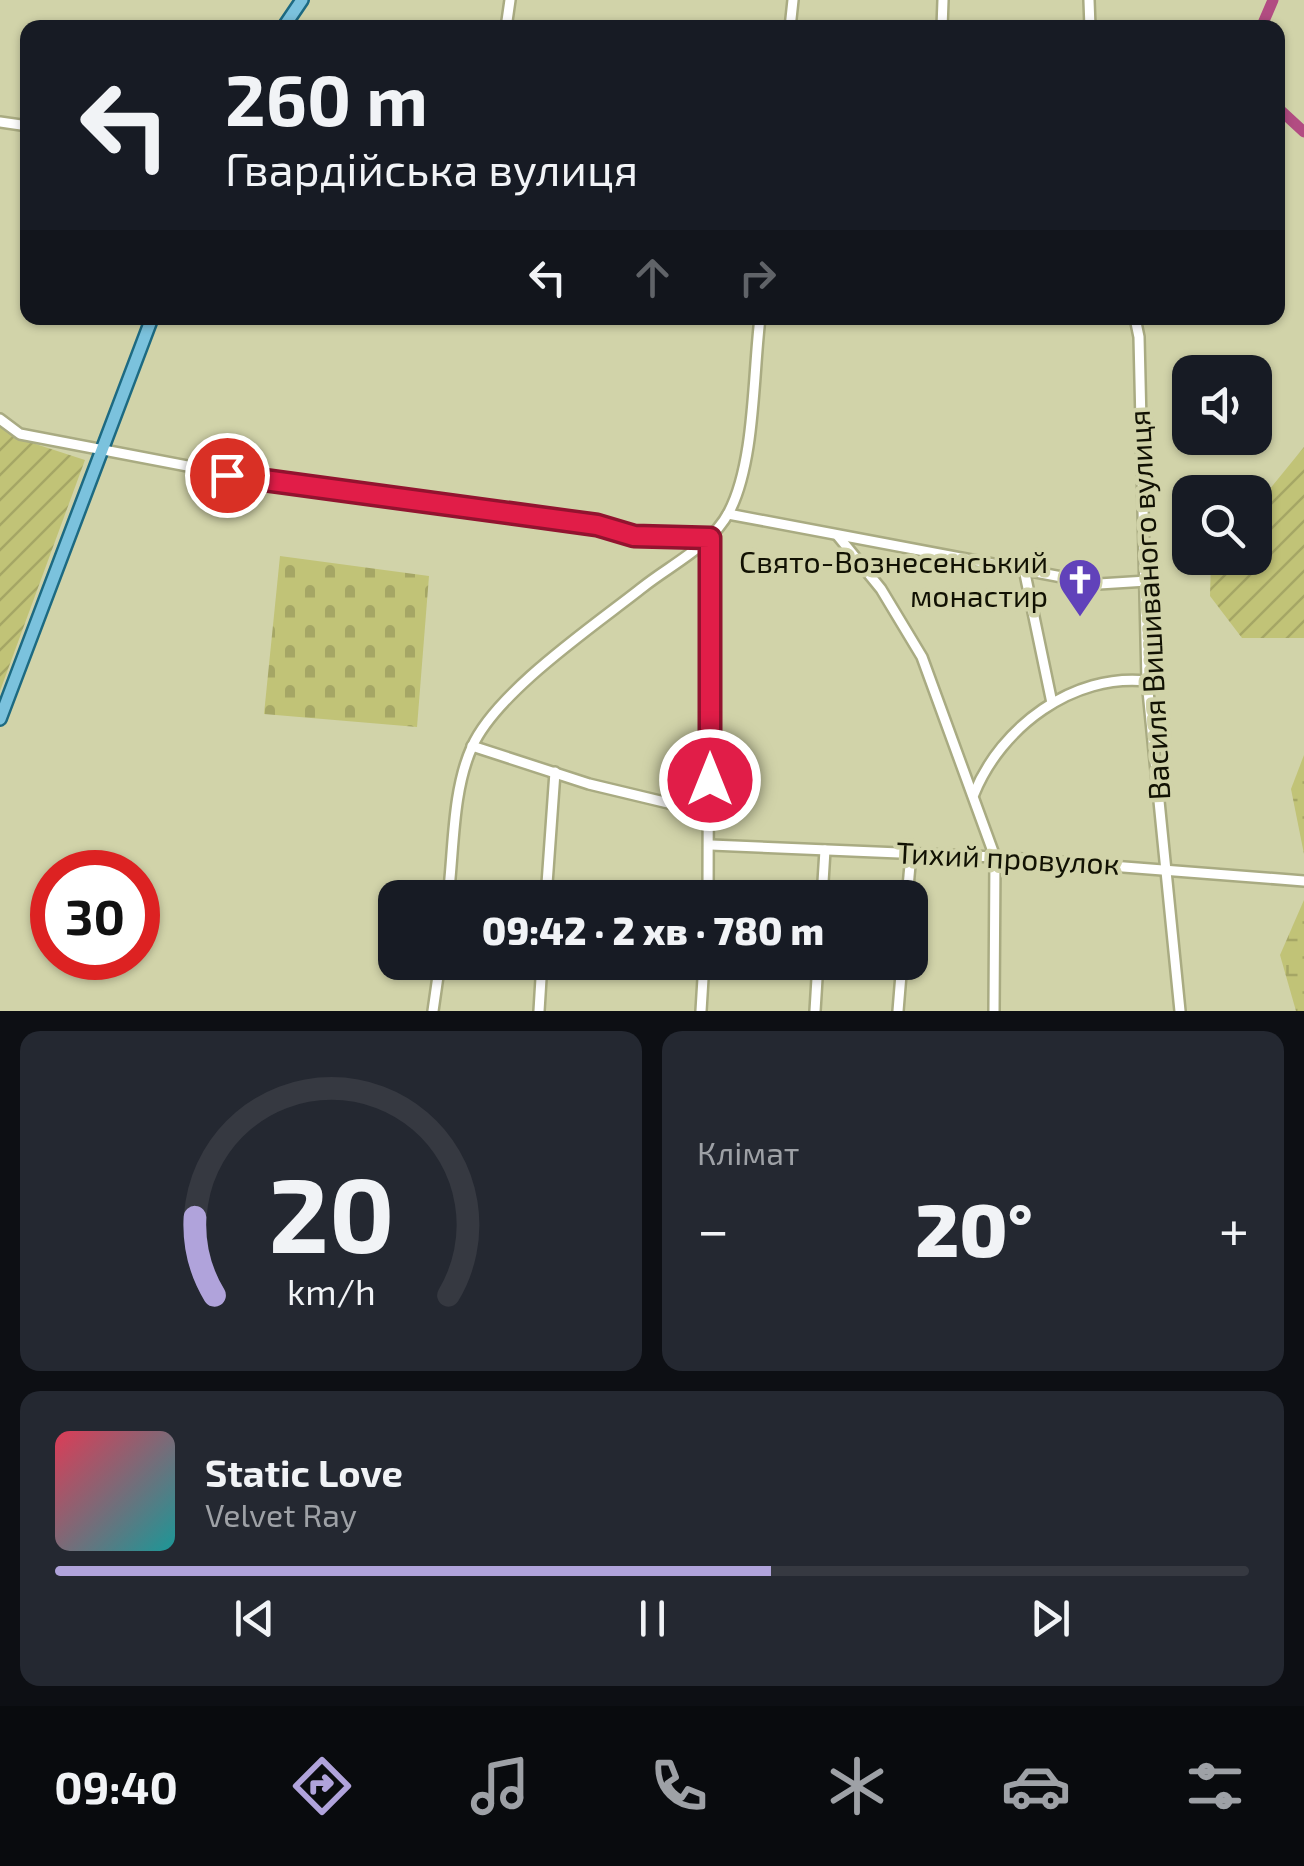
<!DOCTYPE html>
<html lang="uk">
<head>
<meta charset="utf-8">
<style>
	:root { --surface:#171b24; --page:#242831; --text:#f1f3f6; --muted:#9ea1a6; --line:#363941; --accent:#b0a3db }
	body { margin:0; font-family:"Exo 2",sans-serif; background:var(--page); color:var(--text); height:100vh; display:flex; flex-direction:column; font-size:38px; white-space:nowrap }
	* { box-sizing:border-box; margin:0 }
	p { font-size:32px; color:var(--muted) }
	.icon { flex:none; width:55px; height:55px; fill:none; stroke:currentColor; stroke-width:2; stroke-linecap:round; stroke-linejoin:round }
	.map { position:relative; height:1011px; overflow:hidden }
	.drawer { display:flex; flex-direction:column; gap:20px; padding:20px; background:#0d0f14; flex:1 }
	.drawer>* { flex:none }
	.guide { position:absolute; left:20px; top:20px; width:1265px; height:305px; border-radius:20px; box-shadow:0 2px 8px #0004; background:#171b24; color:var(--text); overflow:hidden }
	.fabs { position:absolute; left:1172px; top:355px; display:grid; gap:20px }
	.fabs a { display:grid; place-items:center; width:100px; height:100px; border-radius:20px; background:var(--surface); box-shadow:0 2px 8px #0004; font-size:50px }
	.speed { position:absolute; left:30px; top:850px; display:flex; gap:20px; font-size:50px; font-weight:700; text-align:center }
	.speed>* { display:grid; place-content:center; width:130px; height:130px; border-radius:50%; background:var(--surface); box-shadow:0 2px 8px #0004; line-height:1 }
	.speed .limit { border:15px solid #d22; background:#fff; color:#111 }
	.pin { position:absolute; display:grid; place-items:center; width:85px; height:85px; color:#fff; margin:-42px; border:5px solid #fff; border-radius:50%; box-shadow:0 2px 10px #0007 }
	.me { position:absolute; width:110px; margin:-55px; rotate:0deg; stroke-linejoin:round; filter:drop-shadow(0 0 8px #0008) }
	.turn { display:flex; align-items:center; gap:35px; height:210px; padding:0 40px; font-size:45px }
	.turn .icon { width:130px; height:130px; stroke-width:2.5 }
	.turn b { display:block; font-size:70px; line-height:85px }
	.lanes { display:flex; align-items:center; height:95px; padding:0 40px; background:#0003; justify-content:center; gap:50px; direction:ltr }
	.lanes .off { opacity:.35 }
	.big { font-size:75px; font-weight:800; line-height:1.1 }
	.drawer .tile { flex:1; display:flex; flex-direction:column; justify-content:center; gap:15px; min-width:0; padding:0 35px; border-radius:20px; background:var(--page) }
	.drawer .dial { align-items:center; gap:0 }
	.dial svg { height:260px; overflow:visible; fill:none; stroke:var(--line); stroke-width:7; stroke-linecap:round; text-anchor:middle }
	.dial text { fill:var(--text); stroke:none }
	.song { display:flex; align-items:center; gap:30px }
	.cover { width:120px; height:120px; border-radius:15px; background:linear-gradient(135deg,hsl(350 70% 55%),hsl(180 70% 35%)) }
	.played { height:10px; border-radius:5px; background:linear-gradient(90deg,var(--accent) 60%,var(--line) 60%) }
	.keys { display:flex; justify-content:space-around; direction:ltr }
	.heat { display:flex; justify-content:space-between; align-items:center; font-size:55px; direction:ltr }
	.drawer .tiles { flex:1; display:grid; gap:20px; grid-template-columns:1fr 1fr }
	.tile:last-child { grid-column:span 2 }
	.trip { position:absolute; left:378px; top:880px; width:550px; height:100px; border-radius:20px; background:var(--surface); box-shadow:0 2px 8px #0004; font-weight:800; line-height:100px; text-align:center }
	.tabs { display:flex; height:160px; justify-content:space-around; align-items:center; background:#090b0e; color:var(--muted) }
	.tabs .icon { width:70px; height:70px }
	.tabs .selected { color:var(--accent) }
	.tabs b { font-size:45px; color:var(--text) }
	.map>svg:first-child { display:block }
	.wetland { fill:url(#wetland-marsh) }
	.cemetery { fill:url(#cemetery-stones) }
	.garden { fill:url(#garden-furrows) }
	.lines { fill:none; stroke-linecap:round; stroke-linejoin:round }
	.river { stroke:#b24c82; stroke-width:11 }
	.minor-casing { stroke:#a9ab82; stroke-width:14 }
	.major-casing { stroke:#1d6a82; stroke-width:16 }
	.minor { stroke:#fff; stroke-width:9 }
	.major { stroke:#7bc2dd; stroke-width:11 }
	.route-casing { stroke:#92132f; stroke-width:25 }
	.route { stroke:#e11d48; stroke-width:18 }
	.labels { text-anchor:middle; stroke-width:9; stroke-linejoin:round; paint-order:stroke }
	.poi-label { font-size:30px; fill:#111103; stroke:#d1d3a9; text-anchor:end }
	.street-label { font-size:30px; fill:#111103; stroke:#d1d3a9 }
</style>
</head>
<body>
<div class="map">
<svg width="1304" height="1011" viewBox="0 0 1304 1011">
	<defs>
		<pattern id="wetland-marsh" width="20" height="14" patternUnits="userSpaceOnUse" patternTransform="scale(2.5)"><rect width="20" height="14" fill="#c1c377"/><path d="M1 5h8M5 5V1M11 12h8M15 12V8" fill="none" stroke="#a5a665"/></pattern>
		<pattern id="cemetery-stones" width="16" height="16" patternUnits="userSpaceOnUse" patternTransform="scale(2.5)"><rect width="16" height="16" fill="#c1c377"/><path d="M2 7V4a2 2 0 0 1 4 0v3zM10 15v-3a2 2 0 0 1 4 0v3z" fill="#a5a665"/></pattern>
		<pattern id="garden-furrows" width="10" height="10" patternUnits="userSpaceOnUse" patternTransform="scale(2.5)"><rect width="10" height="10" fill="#c1c377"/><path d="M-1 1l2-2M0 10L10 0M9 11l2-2" fill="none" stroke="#a5a665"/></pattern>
	</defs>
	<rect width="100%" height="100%" fill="#d1d3a9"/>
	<g class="wetland">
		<polygon points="1304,755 1304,854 1291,789"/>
		<polygon points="1304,900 1304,1011 1296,1011 1280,955"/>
	</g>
	<polygon class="cemetery" points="280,556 429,576 417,727 264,714"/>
	<g class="garden">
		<polygon points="0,426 17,438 85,460 0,691"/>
		<polygon points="1304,447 1304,638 1242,638 1210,596 1211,561 1255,558 1255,507"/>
	</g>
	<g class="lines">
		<g class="river">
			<polyline points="1261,28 1273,0"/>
			<polyline points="1278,108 1304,132"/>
		</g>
		<defs>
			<g id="minor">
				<polyline points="1089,0 1090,28"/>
				<polyline points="506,28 510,0"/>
				<polyline points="790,28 793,0"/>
				<polyline points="942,28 943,0"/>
				<polyline points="0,122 28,126"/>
				<polyline points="1135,318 1139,337 1147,681 1180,1011"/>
				<polyline points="0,419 20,434 302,488 438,501 597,525 634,536 709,539"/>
				<polyline points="728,514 1099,584 1147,581"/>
				<polyline points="838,536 881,589 922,657 995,857 994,1011"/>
				<polyline points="1024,569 1052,703"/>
				<polyline points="472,746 589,784 710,813"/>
				<path d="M974,794c27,-67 99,-121 173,-113"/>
				<polyline points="711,845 995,857 1304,881"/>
				<path d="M448,898c6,-48 4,-107 24,-151 24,-55 123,-122 171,-160 29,-23 68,-41 86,-75 26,-49 24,-138 31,-194"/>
				<polyline points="546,898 555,772"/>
				<polyline points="708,898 709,539"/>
				<polyline points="822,898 825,850"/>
				<polyline points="907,898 911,854"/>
				<polyline points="433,1011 440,962"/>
				<polyline points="539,1011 542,962"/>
				<polyline points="701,1011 704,962"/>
				<polyline points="815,1011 818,962"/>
				<polyline points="898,1011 902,962"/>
			</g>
			<g id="major">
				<polyline points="283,28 302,0"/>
				<polyline points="0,719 152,318"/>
			</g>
		</defs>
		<use href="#minor" class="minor-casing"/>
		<use href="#major" class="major-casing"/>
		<use href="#minor" class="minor"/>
		<use href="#major" class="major"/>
	</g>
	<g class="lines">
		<defs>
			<polyline id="route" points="227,475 597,525 634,536 710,538 710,780"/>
		</defs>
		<use href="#route" class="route-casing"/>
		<use href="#route" class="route"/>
	</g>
	<defs>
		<symbol id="church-pin" viewBox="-11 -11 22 30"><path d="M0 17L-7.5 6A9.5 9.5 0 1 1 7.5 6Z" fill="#6142ba" stroke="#d1d3a9"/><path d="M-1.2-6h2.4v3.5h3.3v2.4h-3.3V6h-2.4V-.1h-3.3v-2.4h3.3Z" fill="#fff"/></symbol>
	</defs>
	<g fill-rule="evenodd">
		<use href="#church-pin" x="1055" y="555" width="50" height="68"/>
	</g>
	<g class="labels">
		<g class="poi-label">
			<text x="1048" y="573">Cвято-Вознесенський<tspan x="1048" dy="34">монастир</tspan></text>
		</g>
		<g class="street-label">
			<text transform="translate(1150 605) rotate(-93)" y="10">Василя Вишиваного вулиця</text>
			<text transform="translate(1008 859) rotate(3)" y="10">Тихий провулок</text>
		</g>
	</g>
</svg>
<div class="fabs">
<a><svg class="icon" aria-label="sound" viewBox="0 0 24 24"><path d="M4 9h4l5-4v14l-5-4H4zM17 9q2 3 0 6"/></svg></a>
<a><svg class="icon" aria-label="search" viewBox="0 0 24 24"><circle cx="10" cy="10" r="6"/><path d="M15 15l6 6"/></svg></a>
</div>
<div class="speed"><div class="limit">30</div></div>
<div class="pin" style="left:227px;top:475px;background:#d93025"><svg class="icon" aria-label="arrive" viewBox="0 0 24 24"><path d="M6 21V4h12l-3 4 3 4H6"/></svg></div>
<svg class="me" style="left:710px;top:780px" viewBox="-20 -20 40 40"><circle r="17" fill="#e11d48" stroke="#fff" stroke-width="3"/><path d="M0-11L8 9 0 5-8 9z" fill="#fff"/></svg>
<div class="trip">09:42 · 2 хв · 780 m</div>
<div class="guide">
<div class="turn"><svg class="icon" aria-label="left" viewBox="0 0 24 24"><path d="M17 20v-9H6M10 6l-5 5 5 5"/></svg><div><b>260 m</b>Гвардійська вулиця</div></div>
<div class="lanes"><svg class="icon" aria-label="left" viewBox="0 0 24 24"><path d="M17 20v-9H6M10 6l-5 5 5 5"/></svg><svg class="icon off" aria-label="ahead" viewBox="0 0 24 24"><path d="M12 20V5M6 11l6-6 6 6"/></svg><svg class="icon off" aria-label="right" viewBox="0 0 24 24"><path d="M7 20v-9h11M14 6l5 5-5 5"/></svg></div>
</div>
</div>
<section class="drawer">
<div class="tiles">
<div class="tile dial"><svg viewBox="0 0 100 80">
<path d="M14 69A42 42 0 1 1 86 69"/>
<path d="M14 69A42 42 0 0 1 8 45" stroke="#b0a3db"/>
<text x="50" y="56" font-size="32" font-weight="700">20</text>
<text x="50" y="72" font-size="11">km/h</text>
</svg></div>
<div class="tile"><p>Клімат</p>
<div class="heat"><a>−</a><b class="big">20°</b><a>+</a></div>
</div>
<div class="tile">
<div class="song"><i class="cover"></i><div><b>Static Love</b><p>Velvet Ray</p></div></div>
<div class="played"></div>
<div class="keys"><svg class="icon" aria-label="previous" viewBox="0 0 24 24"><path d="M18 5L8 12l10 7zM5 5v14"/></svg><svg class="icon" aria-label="pause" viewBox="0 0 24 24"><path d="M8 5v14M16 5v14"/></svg><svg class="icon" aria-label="next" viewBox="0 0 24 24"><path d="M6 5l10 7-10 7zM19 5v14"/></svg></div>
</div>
</div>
</section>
<nav class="tabs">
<b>09:40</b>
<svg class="icon selected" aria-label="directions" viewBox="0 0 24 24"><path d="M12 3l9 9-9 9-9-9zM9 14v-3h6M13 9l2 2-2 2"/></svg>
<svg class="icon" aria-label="music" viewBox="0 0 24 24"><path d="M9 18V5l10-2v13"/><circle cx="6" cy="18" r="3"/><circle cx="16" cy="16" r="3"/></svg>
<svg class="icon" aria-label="phone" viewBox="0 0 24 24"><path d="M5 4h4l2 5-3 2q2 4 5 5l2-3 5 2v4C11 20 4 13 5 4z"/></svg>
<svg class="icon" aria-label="climate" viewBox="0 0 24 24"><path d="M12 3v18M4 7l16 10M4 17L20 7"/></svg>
<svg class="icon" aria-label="car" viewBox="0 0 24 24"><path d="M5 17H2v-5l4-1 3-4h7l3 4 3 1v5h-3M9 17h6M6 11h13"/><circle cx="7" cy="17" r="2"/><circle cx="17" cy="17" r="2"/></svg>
<svg class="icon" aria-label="filters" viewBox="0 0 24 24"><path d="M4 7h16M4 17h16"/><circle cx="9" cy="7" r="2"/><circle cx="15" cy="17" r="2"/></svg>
</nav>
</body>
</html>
